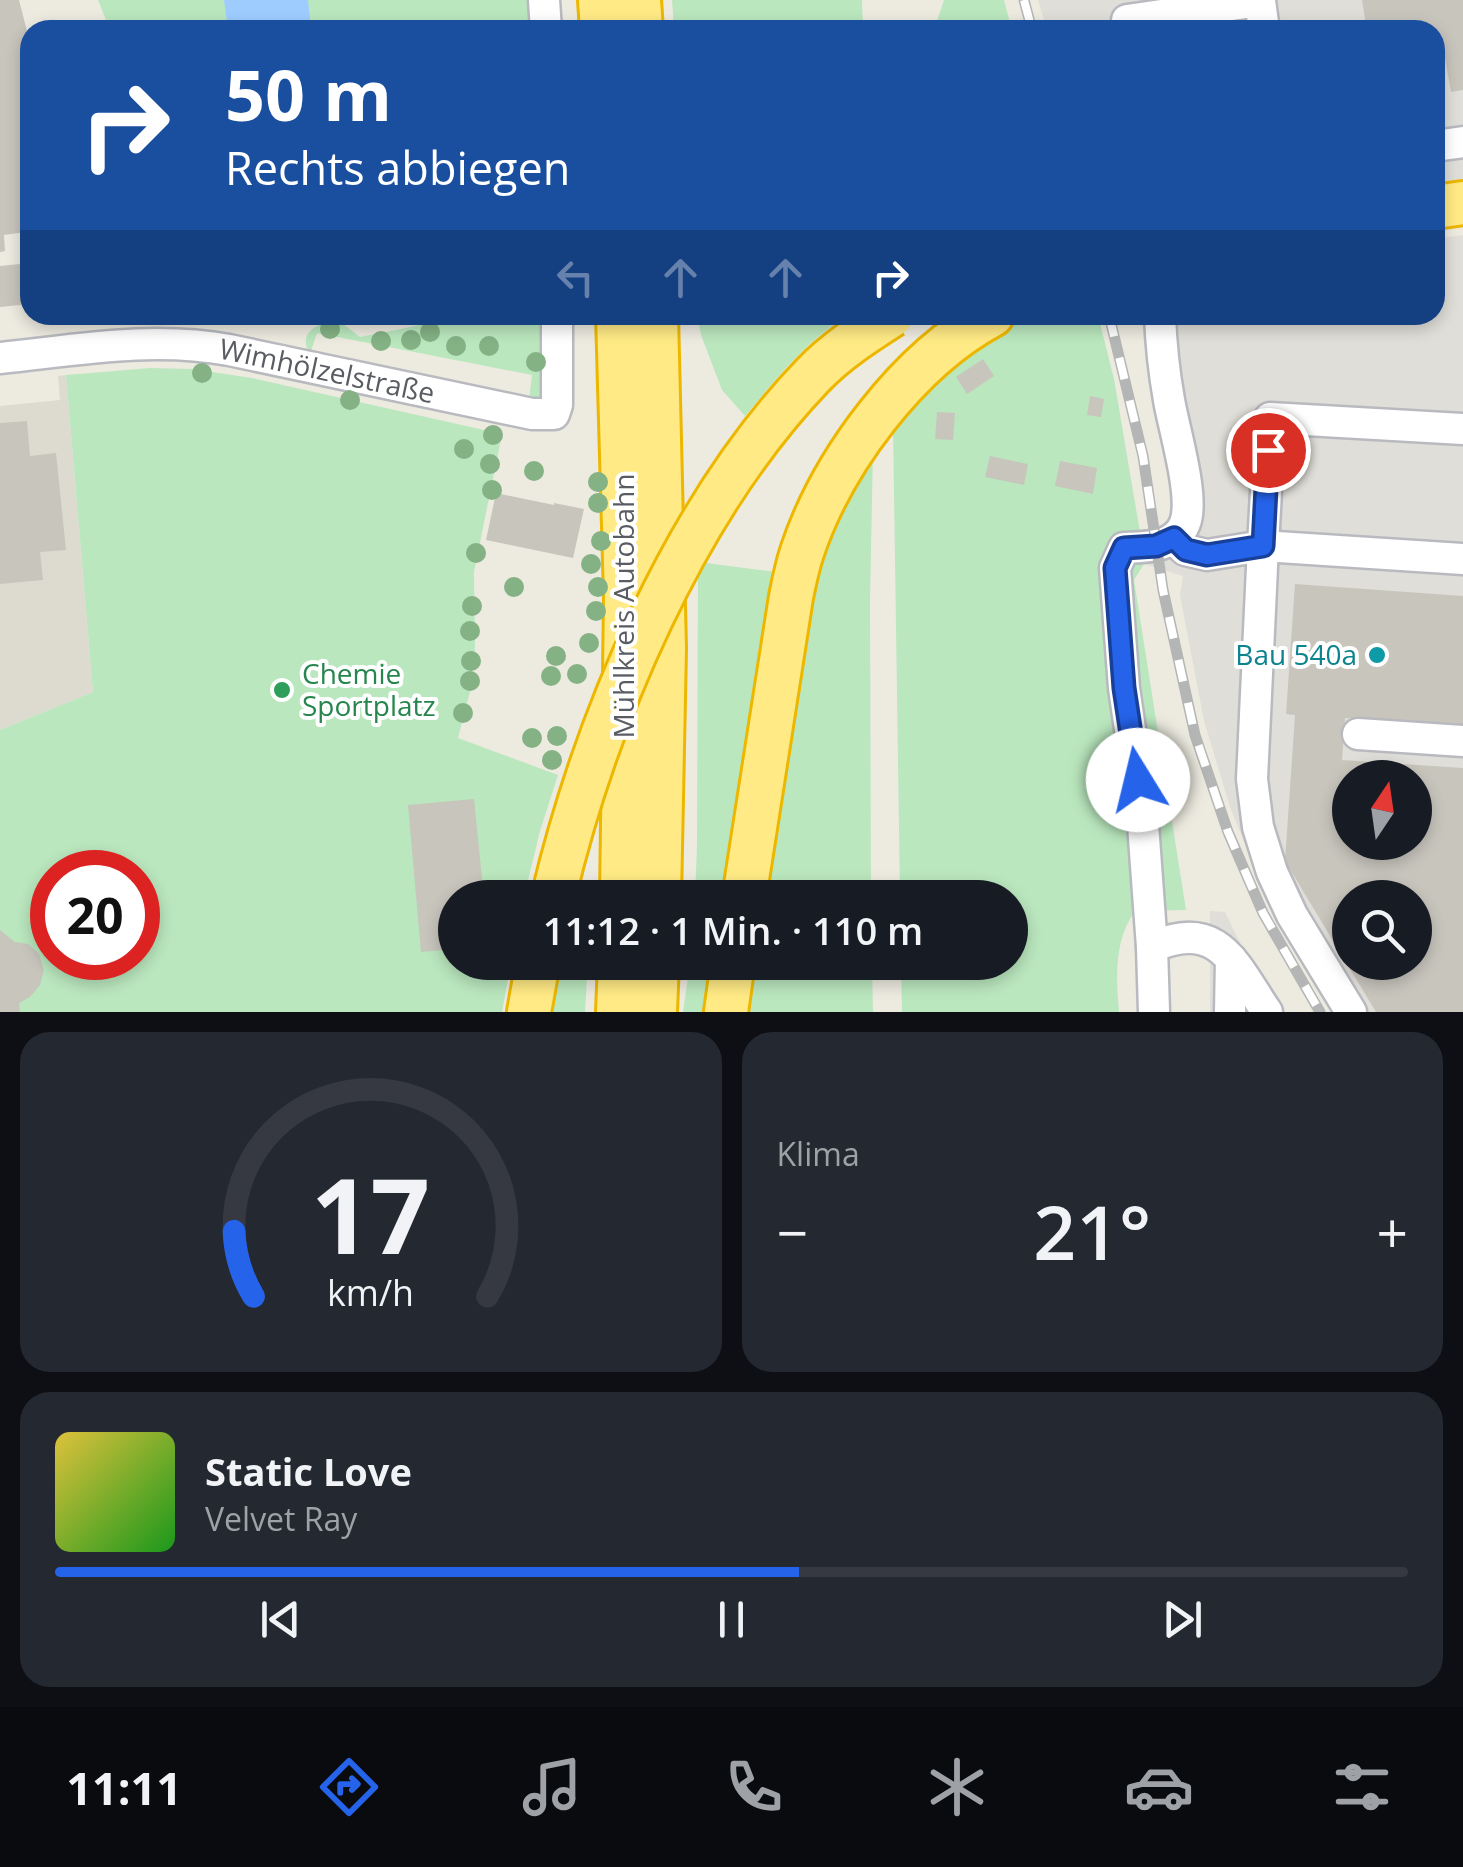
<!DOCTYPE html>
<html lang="de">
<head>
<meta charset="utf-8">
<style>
	:root { --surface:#171b24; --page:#242831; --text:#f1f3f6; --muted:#9ea1a6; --line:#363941; --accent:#2563eb }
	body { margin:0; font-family:"Open Sans",sans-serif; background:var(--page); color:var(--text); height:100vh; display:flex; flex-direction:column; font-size:38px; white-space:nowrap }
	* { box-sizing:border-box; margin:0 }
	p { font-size:32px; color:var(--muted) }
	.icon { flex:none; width:55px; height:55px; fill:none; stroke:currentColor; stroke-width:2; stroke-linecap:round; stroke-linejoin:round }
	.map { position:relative; height:1012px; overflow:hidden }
	.side { display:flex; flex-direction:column; gap:20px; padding:20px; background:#0d0f14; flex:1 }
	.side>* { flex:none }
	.guide { position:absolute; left:20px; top:20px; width:1425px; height:305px; border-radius:30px; box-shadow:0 5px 15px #0003; background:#1a4fa0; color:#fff; overflow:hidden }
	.needle { width:65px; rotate:13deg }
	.fabs { position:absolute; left:1332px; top:760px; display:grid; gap:20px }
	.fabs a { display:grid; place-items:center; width:100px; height:100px; border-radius:50%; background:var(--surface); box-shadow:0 5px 15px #0003; font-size:50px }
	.speed { position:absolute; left:30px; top:850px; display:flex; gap:20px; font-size:50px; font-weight:700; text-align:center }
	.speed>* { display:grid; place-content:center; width:130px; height:130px; border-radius:50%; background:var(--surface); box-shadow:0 5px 15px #0003; line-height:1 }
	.speed .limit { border:15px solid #d22; background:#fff; color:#111 }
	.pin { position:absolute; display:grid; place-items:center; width:85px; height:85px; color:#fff; margin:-42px; border:5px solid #fff; border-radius:50%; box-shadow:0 2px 10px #0007 }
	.me { position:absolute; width:110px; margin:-55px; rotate:351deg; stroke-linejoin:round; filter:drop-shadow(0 0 8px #0008) }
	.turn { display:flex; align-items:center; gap:35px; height:210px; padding:0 40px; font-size:45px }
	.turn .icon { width:130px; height:130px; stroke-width:2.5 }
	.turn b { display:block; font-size:70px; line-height:85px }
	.lanes { display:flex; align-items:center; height:95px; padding:0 40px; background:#0003; justify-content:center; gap:50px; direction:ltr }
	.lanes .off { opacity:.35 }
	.big { font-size:75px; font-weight:600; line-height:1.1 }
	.side .widget { flex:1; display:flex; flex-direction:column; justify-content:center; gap:15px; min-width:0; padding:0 35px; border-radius:30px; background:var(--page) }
	.side .dial { align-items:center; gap:0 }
	.dial svg { height:260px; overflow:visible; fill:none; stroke:var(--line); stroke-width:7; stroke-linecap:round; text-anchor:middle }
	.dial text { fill:var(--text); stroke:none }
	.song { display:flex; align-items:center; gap:30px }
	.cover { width:120px; height:120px; border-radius:15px; background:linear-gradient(135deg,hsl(50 70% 55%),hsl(120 70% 35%)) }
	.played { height:10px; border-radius:5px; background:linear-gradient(90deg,var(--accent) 55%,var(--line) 55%) }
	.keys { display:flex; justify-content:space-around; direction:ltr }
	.heat { display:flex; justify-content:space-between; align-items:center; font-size:55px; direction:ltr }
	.side .tiles { flex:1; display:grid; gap:20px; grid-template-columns:1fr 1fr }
	.widget:last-child { grid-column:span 2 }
	.trip { position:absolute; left:438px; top:880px; width:590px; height:100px; border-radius:50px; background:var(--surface); box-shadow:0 5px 15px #0003; font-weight:600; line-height:100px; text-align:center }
	.tabs { display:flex; height:160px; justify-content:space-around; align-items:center; background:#090b0e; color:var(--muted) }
	.tabs .icon { width:70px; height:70px }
	.tabs .on { color:var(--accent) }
	.tabs b { font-size:45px; color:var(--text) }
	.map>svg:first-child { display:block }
	.industrial { fill:#e0ded8; fill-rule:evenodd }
	.education { fill:#dddacf }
	.green { fill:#bae7be; fill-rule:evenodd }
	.water { fill:#9eccff }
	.building { fill:#c8c5bd; fill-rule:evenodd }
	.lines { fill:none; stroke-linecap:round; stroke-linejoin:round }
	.minor-casing { stroke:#b8bac0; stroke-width:35 }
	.highway-casing { stroke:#edb700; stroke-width:48 }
	.minor { stroke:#fff; stroke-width:30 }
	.highway { stroke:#ffea85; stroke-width:42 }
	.rail-casing { stroke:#b4b5b5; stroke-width:11 }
	.rail { stroke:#fff; stroke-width:8; stroke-dasharray:22; stroke-linecap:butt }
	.highway-bridge-casing { stroke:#edb700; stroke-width:48; stroke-linecap:butt }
	.highway-bridge { stroke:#ffea85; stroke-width:42 }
	.tree { fill:#84b285 }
	.route-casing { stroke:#184099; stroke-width:25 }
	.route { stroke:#2563eb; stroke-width:18 }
	.culture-dot { fill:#0f9aa8; stroke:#fff; stroke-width:4 }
	.leisure-dot { fill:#2e9e5b; stroke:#fff; stroke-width:4 }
	.labels { text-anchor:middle; stroke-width:8; stroke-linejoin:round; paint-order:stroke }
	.street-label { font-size:28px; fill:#595c62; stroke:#fff }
	.culture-label { font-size:28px; fill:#0d838f; stroke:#fff; text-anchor:end }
	.leisure-label { font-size:28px; fill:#27864d; stroke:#fff; text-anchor:start }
</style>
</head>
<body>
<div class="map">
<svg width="1463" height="1012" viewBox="0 0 1463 1012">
	<rect width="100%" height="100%" fill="#edebe0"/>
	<g class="industrial">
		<polygon points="1038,0 1463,0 1463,180 1435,184 1435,30 1047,30"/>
		<path d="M1463,235v777h-125l-80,-136 -28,-69 -26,-86 -24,-126 3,-19 -39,-12 -4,-32 21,-4 8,-9 6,-12 -28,-192h288v-76zM1350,778h65v64h-65zM1350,898h65v64h-65z"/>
		<polygon points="1210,911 1225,912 1252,967 1281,1012 1210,1012"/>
	</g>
	<polygon class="education" points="66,375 93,692 0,730 0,406 60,400 58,376"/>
	<g class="green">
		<polygon points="98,0 539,0 541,30 110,30"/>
		<polygon points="672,0 862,0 863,30 674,30"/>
		<polygon points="944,0 1004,0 1012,30 934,30"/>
		<path d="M471,315h74v80l-4,3 -12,1 3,-24 -215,-42 -7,21c-14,-23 10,-31 28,-34l22,17z"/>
		<path d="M697,315h152c-42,24 -73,64 -104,101l-23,-26 -21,-55z"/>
		<path d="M1032,315h66l16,64 26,153 4,32 -10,16 52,330 -51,1c-21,29 -19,67 -16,101h-217l-1,-49 109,-1v-64l-110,-1 -7,-472 66,-68 65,-40z"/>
		<path d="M150,368l42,1 60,9 250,56 -28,138 1,74 -4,42 -13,50 100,37 -18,56 -16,66 -69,1v64l56,1 -9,49h-502v-282l93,-38 -27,-317zM52,872h86v86h-86z"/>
		<polygon points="873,449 870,600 871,897 756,898 794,652 835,514"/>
		<polygon points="698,562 776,572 759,647 725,897 695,898 697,845"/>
		<polygon points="554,963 588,963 585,1012 546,1012"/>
		<polygon points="690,963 716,963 709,1012 683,1012"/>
		<polygon points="746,963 872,963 873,1012 739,1012"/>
	</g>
	<polygon class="water" points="224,0 308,0 311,30 228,30"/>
	<g class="building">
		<polygon points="0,0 19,0 27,31 30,28 30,195 23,195 26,232 4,235 5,251 0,252"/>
		<polygon points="1362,0 1463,0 1463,90 1451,92 1443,47 1435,48 1435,30 1392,30 1390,21 1366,25"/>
		<polygon points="30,263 30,304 0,307 0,266"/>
		<polygon points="983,359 994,376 967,394 956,377"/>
		<polygon points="1090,396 1104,399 1101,417 1087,415"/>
		<polygon points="937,412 955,413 953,440 935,439"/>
		<polygon points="27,421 30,456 56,453 66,550 40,552 43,580 0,584 0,423"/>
		<polygon points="990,456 1028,464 1024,485 985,477"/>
		<polygon points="1060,461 1097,468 1093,494 1055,486"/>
		<polygon points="496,493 554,505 554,503 584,509 573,558 486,540"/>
		<path d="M1295,584l168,12v131l-118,-9 -3,42 121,8v244h-87l-91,-151 10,-146 -9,-1zM1350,778h65v64h-65zM1350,898h65v64h-65z"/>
		<polygon points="474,799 484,898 455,898 455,949 421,952 408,805"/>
		<polygon points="0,930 15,942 28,944 39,954 44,970 40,985 30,997 19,1003 20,1012 0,1012"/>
	</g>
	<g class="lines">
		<defs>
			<g id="minor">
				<polyline points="544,0 546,30"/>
				<polyline points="1127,20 1260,1 1264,30"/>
				<polyline points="1435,146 1463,142"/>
				<path d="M0,358c78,-8 151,-22 229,-8l303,64h22l3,-9v-90"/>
				<polyline points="1174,538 1185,550 1207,555 1263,546 1270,418 1463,429"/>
				<polyline points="1358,734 1463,741"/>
				<path d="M1152,947c67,-30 83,18 115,65"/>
				<path d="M1154,1012l-2,-65 -10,-136 -18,-123 -9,-120 9,-20c21,-1 52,0 61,-25 10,-26 -11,-93 -16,-123 -5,-28 -8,-56 -9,-85"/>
				<polyline points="1230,1012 1231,959"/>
				<polyline points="1351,1012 1292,915 1272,872 1258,827 1252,779 1263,546 1463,559"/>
			</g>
			<g id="highway">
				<polyline points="600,0 602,30"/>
				<polyline points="639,0 641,30"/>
				<polyline points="1435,207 1463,203"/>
				<polyline points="618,315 626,597 622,898"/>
				<polyline points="656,315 664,648 659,898"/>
				<path d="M744,898l47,-301c3,-15 6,-30 11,-45 30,-90 106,-192 190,-237"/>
				<polyline points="529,1012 538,962"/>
				<polyline points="618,1012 620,962"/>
				<polyline points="655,1012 657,962"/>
				<polyline points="726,1012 733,962"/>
			</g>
		</defs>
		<use href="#minor" class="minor-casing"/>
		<use href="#highway" class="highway-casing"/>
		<use href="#minor" class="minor"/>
		<use href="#highway" class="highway"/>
		<defs>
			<g id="rail">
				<polyline points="1024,0 1032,30"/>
				<polyline points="1109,315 1143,456 1163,590 1195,735 1228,832 1263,913 1320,1012"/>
			</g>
		</defs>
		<use href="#rail" class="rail-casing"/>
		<use href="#rail" class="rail"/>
		<defs>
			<path id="highway-bridge" d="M553,898c43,-180 131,-389 260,-523 23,-24 51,-42 79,-60"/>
		</defs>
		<use href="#highway-bridge" class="highway-bridge-casing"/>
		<use href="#highway-bridge" class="highway-bridge"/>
	</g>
	<g class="tree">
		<circle cx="330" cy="329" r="10"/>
		<circle cx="430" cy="332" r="10"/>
		<circle cx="411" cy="340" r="10"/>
		<circle cx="381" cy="341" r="10"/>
		<circle cx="456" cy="346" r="10"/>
		<circle cx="489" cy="346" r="10"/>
		<circle cx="536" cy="362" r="10"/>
		<circle cx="202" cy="373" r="10"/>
		<circle cx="350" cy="400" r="10"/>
		<circle cx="493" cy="435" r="10"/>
		<circle cx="464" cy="449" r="10"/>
		<circle cx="490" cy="464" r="10"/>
		<circle cx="534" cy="471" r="10"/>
		<circle cx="598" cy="482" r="10"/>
		<circle cx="492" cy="490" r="10"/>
		<circle cx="598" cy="503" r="10"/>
		<circle cx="601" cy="541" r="10"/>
		<circle cx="476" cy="553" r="10"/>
		<circle cx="591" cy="564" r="10"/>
		<circle cx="514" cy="587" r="10"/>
		<circle cx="598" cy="587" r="10"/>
		<circle cx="472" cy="606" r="10"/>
		<circle cx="596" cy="611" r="10"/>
		<circle cx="470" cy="631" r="10"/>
		<circle cx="589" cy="643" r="10"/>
		<circle cx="556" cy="656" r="10"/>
		<circle cx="471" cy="661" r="10"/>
		<circle cx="577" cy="674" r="10"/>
		<circle cx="551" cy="676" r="10"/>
		<circle cx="470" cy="681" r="10"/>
		<circle cx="463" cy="713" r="10"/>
		<circle cx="557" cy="736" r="10"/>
		<circle cx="532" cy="738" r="10"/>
		<circle cx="552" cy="760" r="10"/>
	</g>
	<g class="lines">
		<defs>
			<polyline id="route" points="1138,780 1124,688 1115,568 1124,548 1156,546 1174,538 1186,550 1207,555 1263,546 1268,450"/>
		</defs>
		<use href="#route" class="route-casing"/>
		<use href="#route" class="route"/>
	</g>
	<circle class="culture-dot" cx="1377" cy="655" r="10"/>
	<circle class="leisure-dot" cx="282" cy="690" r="10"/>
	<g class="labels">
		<g class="street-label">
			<text transform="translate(327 371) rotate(12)" y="10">Wimhölzelstraße</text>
			<text transform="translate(624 606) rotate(-90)" y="10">Mühlkreis Autobahn</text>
		</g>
		<g class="culture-label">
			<text x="1357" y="665">Bau 540a</text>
		</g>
		<g class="leisure-label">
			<text x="302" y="684">Chemie<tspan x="302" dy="32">Sportplatz</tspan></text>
		</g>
	</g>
</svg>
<div class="fabs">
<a><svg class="needle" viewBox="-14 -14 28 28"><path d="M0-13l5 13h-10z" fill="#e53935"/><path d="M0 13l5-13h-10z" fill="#9ea1a6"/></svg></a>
<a><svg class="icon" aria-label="search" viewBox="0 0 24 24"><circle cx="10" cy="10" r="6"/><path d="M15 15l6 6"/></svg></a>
</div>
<div class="speed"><div class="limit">20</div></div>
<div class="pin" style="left:1268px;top:450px;background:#d93025"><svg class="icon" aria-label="arrive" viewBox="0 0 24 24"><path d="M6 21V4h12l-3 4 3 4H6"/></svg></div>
<svg class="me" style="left:1138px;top:780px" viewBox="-20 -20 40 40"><circle r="19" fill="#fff"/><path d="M0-13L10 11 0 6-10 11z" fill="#2563eb"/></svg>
<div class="trip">11:12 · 1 Min. · 110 m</div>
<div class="guide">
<div class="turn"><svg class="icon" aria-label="right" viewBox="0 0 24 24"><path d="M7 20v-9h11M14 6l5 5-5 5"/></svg><div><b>50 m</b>Rechts abbiegen</div></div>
<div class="lanes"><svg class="icon off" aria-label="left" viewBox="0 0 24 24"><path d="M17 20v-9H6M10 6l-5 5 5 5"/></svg><svg class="icon off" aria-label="ahead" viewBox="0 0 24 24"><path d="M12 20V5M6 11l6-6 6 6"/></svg><svg class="icon off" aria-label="ahead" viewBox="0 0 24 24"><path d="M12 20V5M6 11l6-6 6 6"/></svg><svg class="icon" aria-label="right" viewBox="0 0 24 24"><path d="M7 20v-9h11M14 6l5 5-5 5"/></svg></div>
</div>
</div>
<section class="side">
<div class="tiles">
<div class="widget dial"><svg viewBox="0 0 100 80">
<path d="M14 69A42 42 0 1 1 86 69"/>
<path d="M14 69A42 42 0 0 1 8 49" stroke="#2563eb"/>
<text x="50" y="56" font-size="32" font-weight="700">17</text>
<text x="50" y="72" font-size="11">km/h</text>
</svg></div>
<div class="widget"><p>Klima</p>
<div class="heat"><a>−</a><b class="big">21°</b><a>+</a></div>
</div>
<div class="widget">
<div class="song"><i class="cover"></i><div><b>Static Love</b><p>Velvet Ray</p></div></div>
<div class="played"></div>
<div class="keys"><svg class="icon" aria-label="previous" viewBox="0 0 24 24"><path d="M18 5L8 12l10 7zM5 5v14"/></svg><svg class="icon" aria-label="pause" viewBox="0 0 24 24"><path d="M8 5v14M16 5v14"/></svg><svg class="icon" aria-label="next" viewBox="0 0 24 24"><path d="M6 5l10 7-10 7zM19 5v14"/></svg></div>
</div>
</div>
</section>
<nav class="tabs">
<b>11:11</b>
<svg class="icon on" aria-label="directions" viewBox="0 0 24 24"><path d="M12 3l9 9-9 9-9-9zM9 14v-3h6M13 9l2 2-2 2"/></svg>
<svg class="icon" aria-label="music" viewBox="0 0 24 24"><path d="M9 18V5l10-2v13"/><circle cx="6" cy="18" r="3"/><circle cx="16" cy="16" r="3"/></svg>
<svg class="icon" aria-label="phone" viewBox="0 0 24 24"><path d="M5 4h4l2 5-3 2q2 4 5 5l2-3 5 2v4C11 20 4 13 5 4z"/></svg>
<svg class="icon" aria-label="climate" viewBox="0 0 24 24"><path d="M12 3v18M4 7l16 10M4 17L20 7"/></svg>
<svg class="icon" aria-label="car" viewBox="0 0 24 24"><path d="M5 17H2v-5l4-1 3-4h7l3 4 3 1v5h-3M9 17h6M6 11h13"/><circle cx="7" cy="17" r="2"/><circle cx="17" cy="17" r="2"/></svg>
<svg class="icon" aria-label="filters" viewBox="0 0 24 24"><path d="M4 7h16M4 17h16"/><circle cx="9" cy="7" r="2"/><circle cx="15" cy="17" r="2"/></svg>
</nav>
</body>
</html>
